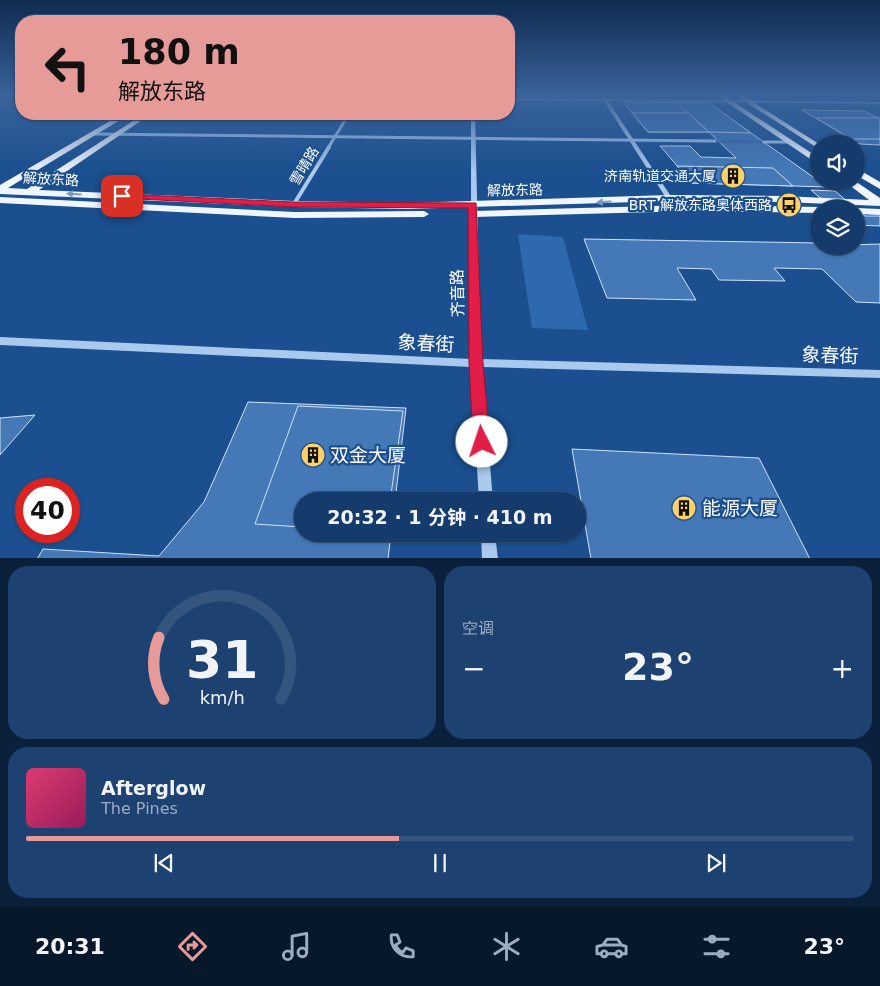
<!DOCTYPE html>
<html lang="zh">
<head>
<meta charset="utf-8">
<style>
	:root { --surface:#143b6b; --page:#1d4271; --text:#f1f3f6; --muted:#9dadc1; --line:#33557e; --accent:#e69b98 }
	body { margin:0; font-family:"DejaVu Sans","Noto Sans SC",sans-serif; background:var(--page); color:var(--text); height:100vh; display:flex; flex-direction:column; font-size:19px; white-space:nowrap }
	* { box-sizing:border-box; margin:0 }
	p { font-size:16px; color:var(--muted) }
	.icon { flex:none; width:28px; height:28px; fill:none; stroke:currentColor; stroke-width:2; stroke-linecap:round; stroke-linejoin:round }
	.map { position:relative; height:558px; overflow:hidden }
	.sheet { display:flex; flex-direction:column; gap:8px; padding:8px; background:#0b203b; flex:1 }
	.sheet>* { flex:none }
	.hud { position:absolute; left:15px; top:15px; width:500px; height:105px; border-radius:20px; box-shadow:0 1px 4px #0004,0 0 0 1px var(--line); background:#e69b98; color:#111; overflow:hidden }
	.controls { position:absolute; left:810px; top:135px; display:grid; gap:10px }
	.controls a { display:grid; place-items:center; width:55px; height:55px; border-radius:50%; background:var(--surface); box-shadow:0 1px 4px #0004,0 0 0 1px var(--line); font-size:25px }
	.speed { position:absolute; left:15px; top:478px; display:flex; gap:10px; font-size:25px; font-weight:700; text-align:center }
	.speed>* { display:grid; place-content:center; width:65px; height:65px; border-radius:50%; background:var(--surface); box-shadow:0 1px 4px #0004,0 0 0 1px var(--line); line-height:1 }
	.speed .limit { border:8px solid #d22; background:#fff; color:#111 }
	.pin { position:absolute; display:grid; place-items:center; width:42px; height:42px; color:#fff; margin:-21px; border-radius:10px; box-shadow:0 2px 8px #0006 }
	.me { position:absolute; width:55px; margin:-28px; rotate:356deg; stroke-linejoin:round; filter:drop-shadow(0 0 4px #0008) }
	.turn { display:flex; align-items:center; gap:18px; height:105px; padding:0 20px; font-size:22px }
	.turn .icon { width:65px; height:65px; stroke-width:2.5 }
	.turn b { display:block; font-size:35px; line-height:42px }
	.big { font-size:38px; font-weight:700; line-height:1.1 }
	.sheet .widget { flex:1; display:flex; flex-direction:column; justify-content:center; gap:8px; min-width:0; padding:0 18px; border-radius:20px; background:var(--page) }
	.sheet .dial { align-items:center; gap:0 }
	.dial svg { height:130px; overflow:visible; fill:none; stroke:var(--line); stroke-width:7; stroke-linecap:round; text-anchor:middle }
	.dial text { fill:var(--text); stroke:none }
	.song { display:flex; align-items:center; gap:15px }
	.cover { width:60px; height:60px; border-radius:8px; background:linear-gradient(135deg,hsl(340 70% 55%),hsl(330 70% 35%)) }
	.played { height:5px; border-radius:2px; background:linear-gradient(90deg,var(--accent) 45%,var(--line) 45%) }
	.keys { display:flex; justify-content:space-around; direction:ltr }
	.heat { display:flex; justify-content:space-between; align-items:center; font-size:28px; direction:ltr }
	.sheet .tiles { flex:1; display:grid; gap:8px; grid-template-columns:1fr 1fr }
	.widget:last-child { grid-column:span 2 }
	.trip { position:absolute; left:294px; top:492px; width:292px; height:50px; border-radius:25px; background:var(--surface); box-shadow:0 1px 4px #0004,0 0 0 1px var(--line); font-weight:700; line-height:50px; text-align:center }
	.menu { display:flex; height:80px; justify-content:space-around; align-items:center; background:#08182b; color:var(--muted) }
	.menu .icon { width:35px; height:35px }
	.menu .selected { color:var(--accent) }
	.menu b { font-size:22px; color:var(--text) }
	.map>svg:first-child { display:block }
	.green { fill:#2e69ad }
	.building { fill:#4478b7; stroke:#cfe3fa }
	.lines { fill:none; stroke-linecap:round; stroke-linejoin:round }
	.minor-tunnel { stroke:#3d69a0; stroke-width:3; stroke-dasharray:3 1; stroke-linecap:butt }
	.minor-far1 { stroke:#a9c9ee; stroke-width:3 }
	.minor { stroke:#a9c9ee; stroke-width:4 }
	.tertiary { fill:#a9c9ee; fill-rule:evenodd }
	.primary { fill:#f0f6ff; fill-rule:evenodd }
	.oneway { fill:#7b9ac1 }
	.route { fill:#e11d48; stroke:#92132f }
	.labels { text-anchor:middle; stroke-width:4.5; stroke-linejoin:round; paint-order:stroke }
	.far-street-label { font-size:14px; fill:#fff; stroke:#1b4f8f }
	.far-poi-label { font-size:14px; fill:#fff; stroke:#1b4f8f; text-anchor:end }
	.street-label { font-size:16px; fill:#fff; stroke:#1b4f8f }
	.near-street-label { font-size:19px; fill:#fff; stroke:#1b4f8f }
	.near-poi-label { font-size:19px; fill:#fff; stroke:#1b4f8f; text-anchor:start }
</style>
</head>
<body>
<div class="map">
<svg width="880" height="559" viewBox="0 0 880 559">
	<rect width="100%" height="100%" fill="#1b4f8f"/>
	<polygon class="green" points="518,234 563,237 588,330 532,328"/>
	<g class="building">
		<polygon points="623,102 709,103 827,187 692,183 660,146 690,146 701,157 736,158 709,132 648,132"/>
		<polygon points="677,103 709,103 751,133 709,132"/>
		<polygon points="802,110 864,111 880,119 880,145 860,144"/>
		<polygon points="632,113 688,113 709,132 648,132"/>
		<polygon points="816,118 880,118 880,139 851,139"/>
		<polygon points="677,166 773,168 793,186 692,183"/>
		<polygon points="811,190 835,191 856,209 833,209"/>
		<polygon points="856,209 865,216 880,216 880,226 856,225"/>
		<polygon points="584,239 819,243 819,246 880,244 880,303 856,302 822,269 774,268 785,281 719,280 711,269 677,268 696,300 607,298"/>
		<polygon points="248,402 406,408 395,501 302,501 302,534 391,534 388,559 37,559 43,549 159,556 204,502"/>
		<polygon points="298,406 403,411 390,501 302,501 302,527 255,524"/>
		<polygon points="35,415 0,455 0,418"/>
		<polygon points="572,449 759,458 810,559 591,559"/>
	</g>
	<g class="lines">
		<polyline class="minor-tunnel" points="715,141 764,142"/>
		<g class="minor-far1">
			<polyline points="94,134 715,141"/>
			<polyline points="764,142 789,142"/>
			<polyline points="328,148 349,114"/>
		</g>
		<polyline class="minor" points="294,204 329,147"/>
		<g class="tertiary">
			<polygon points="603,96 606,99 880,102 880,104 608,101 672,198 669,200 666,198 604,101 509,100 509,98 602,99 601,97"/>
			<polygon points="471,114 475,114 481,359 880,370 880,378 482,367 493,501 479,501 471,367 0,345 0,337 471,359"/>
			<polygon points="481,534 495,534 498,559 482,559"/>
		</g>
		<g class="primary">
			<polygon points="716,95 723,95 819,158 819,165"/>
			<polygon points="735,95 742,95 819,144 819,149"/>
			<polygon points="122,114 130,114 8,188 27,189 144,114 151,114 39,190 294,201 408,203 669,195 783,196 869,200 844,181 855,181 880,198 880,206 783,202 669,201 408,209 294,207 0,194 0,185"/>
			<polygon points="856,168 880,182 880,189 856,175"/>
			<polygon points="0,197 295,212 424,211 429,214 424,217 295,218 0,203"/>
			<polygon points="692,205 819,207 823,209 819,209 819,213 692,211 474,217 469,214 474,211"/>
			<polygon points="856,208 880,209 880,215 856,214 856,209 853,209"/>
		</g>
	</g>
	<defs><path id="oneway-solid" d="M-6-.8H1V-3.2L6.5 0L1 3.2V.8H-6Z" transform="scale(1.25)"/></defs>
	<g class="oneway">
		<use href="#oneway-solid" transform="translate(74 194) rotate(-177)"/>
		<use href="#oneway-solid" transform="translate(604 202) rotate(177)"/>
	</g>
	<linearGradient id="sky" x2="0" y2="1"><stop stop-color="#0f2b4f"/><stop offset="0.55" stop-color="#39639b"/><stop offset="1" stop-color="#39639b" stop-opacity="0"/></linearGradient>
	<rect width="880" height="173" fill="url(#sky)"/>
	<polygon class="route" points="122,194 294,202 476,203 483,363 490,442 487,447 482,449 476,447 473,442 469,363 468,208 294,207 119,198 118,196"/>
	<defs>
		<symbol id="building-disc" viewBox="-11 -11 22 22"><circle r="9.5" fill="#ffd166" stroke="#1b4f8f"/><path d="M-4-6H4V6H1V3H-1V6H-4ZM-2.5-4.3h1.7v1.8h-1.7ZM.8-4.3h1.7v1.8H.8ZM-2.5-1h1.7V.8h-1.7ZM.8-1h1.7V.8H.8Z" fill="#111"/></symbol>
		<symbol id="bus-disc" viewBox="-11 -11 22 22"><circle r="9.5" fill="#ffd166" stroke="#1b4f8f"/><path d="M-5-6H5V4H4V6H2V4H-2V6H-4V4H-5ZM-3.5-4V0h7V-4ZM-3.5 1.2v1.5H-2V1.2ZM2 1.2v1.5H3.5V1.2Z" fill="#111"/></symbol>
	</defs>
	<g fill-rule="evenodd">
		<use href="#building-disc" x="719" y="162" width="28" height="28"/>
		<use href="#bus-disc" x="775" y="191" width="28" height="28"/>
		<use href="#building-disc" x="299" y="441" width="28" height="28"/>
		<use href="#building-disc" x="670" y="494" width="28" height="28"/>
	</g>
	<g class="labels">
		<g class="far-street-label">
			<text transform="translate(304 166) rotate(-59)" y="5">雪晴路</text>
			<text transform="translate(51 179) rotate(3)" y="5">解放东路</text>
			<text transform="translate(515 190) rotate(-1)" y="5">解放东路</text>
		</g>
		<g class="far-poi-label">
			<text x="716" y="181">济南轨道交通大厦</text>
			<text x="772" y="210">BRT 解放东路奥体西路</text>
		</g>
		<g class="street-label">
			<text transform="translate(457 293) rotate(-91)" y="6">齐音路</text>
		</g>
		<g class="near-street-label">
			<text transform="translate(426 343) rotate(3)" y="7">象春街</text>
			<text transform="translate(830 355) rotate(2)" y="7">象春街</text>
		</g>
		<g class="near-poi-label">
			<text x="330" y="462">双金大厦</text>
			<text x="702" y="515">能源大厦</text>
		</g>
	</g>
</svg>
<div class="controls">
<a><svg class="icon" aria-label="sound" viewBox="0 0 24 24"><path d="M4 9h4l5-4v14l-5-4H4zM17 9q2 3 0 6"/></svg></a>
<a><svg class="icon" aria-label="layers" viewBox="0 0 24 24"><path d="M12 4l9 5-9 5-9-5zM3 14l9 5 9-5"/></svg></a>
</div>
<div class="speed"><div class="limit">40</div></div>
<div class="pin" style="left:122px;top:196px;background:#d93025"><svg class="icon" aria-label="arrive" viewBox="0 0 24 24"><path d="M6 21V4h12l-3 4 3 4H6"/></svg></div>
<svg class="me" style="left:482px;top:442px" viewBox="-20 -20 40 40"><circle r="19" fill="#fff"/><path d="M0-13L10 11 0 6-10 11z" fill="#e11d48"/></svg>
<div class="trip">20:32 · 1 分钟 · 410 m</div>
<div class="hud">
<div class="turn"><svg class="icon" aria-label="left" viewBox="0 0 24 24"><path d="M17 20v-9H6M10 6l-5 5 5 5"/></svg><div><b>180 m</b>解放东路</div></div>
</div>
</div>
<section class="sheet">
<div class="tiles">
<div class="widget dial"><svg viewBox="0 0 100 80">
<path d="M14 69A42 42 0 1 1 86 69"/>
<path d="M14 69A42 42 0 0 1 11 31" stroke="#e69b98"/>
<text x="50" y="56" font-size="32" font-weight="700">31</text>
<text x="50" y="72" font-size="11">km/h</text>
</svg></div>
<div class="widget"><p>空调</p>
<div class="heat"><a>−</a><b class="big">23°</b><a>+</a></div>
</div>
<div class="widget">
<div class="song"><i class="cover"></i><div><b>Afterglow</b><p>The Pines</p></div></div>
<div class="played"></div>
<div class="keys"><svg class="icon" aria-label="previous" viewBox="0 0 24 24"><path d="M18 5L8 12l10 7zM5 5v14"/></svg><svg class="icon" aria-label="pause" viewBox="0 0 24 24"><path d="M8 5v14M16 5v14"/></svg><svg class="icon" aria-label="next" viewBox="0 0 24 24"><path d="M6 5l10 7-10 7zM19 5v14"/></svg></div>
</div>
</div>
</section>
<nav class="menu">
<b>20:31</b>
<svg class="icon selected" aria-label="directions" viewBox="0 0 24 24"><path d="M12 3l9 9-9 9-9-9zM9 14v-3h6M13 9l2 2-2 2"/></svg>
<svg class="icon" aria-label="music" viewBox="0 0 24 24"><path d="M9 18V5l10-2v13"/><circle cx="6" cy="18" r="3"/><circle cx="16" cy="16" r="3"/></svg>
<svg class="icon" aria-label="phone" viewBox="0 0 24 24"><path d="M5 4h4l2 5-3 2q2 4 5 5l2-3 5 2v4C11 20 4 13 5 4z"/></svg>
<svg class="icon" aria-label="climate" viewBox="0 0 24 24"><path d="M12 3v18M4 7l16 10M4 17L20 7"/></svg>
<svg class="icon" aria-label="car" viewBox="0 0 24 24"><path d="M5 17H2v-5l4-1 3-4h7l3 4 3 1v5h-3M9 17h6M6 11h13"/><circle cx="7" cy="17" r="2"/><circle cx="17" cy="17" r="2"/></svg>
<svg class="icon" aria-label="filters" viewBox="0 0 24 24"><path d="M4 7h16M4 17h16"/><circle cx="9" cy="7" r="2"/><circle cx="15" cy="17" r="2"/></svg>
<b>23°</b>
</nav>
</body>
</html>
